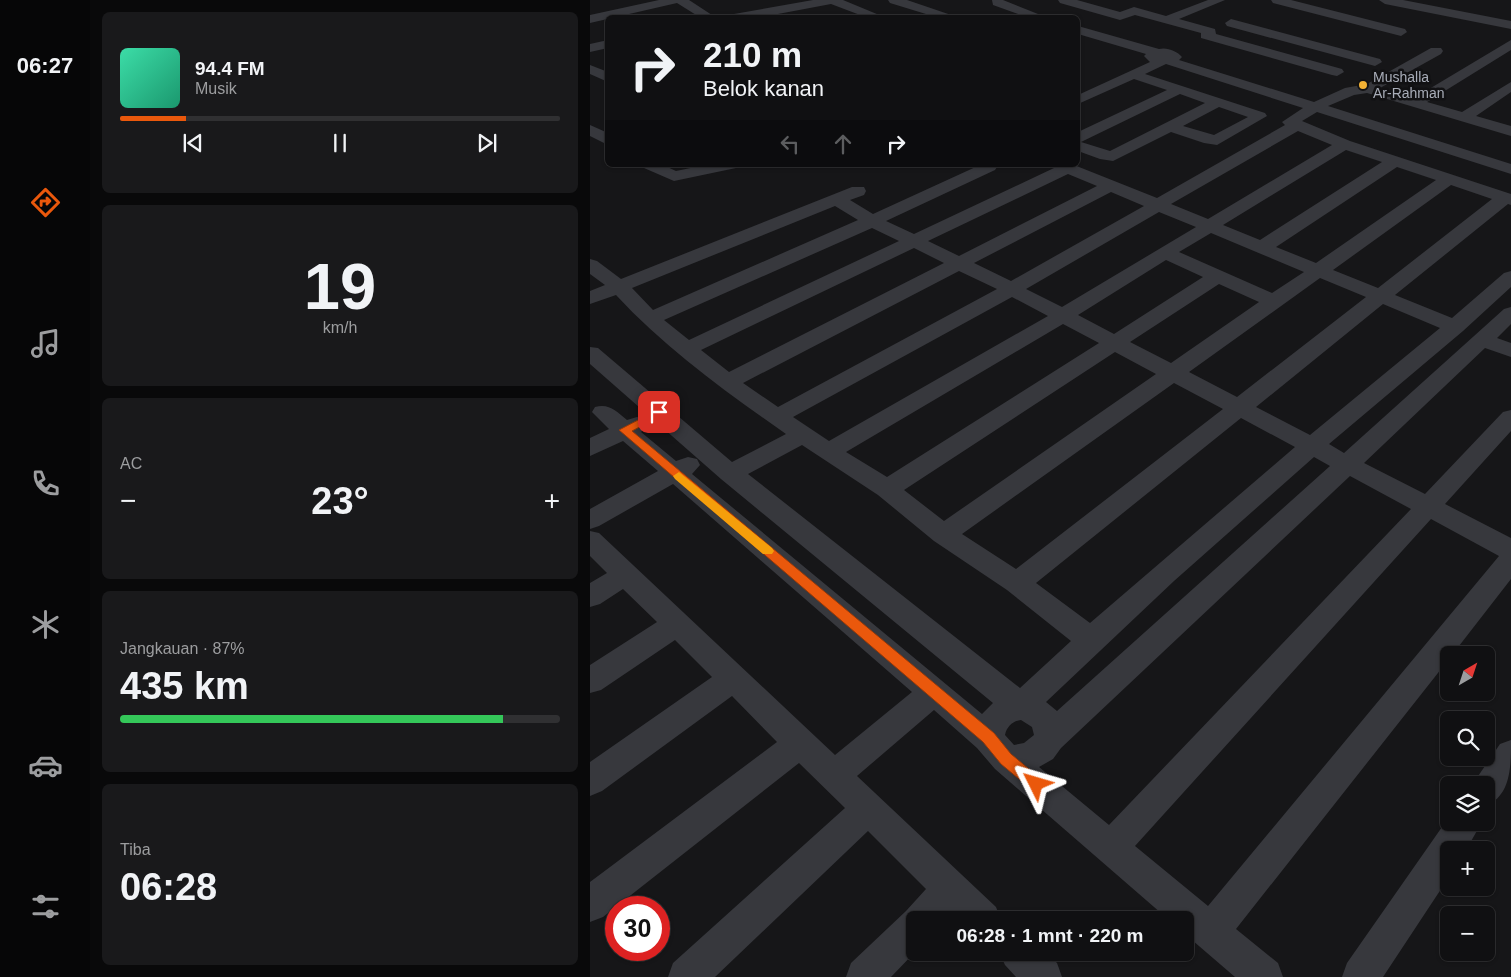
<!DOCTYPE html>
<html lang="id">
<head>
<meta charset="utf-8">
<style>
	:root { --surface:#101012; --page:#19191b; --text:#f1f3f6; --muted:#9c9d9f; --line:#303032; --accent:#ea580c }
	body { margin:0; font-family:Arial,sans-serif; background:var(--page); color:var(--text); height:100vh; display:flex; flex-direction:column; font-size:19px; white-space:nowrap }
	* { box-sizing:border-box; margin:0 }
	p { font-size:16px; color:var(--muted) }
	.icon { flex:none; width:28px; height:28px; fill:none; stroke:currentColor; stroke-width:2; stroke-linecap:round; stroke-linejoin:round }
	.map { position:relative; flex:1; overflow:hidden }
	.drawer { display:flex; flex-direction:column; gap:12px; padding:12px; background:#09090a; width:500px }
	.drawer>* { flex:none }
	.top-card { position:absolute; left:15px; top:15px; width:475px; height:152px; border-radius:8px; box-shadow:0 1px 4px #0004,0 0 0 1px var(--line); background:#101012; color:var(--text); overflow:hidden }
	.needle { width:32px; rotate:39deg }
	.controls { position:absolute; left:850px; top:646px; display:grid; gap:10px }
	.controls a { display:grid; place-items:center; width:55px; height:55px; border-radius:8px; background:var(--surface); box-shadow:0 1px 4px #0004,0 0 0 1px var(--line); font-size:25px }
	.speed { position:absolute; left:15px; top:896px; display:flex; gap:10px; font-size:25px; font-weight:700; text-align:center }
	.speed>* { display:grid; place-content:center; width:65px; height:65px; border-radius:50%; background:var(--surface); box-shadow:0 1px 4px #0004,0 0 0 1px var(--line); line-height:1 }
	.speed .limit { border:8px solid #d22; background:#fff; color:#111 }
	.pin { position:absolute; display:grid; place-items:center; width:42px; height:42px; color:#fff; margin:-21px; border-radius:10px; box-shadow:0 2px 8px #0006 }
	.me { position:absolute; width:55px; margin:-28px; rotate:310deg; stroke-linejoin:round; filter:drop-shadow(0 0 4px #0008) }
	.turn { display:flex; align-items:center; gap:18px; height:105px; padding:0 15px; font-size:22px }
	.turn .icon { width:65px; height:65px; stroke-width:2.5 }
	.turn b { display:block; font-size:35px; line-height:42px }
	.lanes { display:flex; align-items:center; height:48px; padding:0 15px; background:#0003; justify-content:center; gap:25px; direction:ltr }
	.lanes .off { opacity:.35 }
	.big { font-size:38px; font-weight:800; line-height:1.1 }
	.drawer .widget { flex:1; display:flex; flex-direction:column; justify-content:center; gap:8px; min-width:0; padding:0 18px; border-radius:8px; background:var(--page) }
	.drawer .dial { align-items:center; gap:0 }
	.dial b { font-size:65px; line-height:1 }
	.song { display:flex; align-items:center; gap:15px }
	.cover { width:60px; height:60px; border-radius:8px; background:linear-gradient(135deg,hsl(160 70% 55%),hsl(160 70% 35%)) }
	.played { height:5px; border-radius:2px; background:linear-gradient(90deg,var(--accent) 15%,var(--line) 15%) }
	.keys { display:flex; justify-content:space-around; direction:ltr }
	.heat { display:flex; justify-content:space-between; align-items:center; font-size:28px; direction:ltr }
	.charge { height:8px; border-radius:4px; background:linear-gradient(90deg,#34c759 87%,var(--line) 0) }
	.trip { position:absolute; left:316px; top:911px; width:288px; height:50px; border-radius:8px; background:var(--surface); box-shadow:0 1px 4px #0004,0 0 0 1px var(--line); font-weight:800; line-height:50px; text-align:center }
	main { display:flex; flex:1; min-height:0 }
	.menu { display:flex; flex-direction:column; width:90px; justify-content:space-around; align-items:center; background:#060607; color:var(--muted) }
	.menu .icon { width:35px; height:35px }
	.menu .current { color:var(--accent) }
	.menu b { font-size:22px; color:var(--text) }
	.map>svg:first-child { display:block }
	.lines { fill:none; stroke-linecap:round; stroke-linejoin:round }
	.minor { fill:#37383d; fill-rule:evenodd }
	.route { fill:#ea580c; stroke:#983908 }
	.slow { fill:#f59e0b }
	.poi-dot { fill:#f2b134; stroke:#111113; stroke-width:2 }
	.labels { text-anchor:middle; stroke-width:5; stroke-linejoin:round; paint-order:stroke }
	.far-poi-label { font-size:14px; fill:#a8adb8; stroke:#111113; text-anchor:start }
</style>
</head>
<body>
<main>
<nav class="menu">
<b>06:27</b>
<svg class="icon current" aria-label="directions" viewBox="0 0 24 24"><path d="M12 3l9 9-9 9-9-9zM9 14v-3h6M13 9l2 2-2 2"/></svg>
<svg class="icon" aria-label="music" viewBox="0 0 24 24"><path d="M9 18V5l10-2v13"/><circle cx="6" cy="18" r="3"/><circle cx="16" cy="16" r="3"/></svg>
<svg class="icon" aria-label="phone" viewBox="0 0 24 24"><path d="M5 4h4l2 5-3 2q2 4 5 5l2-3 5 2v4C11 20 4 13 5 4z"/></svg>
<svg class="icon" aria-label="climate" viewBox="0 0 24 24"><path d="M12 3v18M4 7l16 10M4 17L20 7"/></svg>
<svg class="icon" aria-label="car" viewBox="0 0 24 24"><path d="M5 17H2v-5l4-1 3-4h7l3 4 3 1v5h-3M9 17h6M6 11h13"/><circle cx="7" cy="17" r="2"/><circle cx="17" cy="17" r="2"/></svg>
<svg class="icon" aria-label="filters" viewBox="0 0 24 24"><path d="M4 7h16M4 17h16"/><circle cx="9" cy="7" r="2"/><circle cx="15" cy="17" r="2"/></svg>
</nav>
<section class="drawer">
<div class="widget">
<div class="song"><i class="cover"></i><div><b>94.4 FM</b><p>Musik</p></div></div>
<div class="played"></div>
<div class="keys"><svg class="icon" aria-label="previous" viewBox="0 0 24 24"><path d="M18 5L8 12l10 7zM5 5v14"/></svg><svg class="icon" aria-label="pause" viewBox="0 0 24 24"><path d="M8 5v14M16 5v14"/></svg><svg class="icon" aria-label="next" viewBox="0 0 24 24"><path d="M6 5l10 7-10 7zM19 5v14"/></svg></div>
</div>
<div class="widget dial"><b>19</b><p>km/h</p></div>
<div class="widget"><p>AC</p>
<div class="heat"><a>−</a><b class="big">23°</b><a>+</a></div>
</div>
<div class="widget"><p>Jangkauan · 87%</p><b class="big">435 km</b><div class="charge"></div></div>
<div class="widget"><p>Tiba</p><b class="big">06:28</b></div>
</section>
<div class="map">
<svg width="921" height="977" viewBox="0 0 921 977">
	<rect width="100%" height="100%" fill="#161618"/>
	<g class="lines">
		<g class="minor">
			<polygon points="69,0 99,0 125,17 111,18 87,3 0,23 0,15"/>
			<polygon points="223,0 253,0 294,17 278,18 241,4 167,18 138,18 144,14"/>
			<polygon points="298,0 317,0 370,18 349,18 300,3"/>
			<polygon points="402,0 413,0 458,18 439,18 403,5"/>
			<polygon points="468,0 487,0 530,12 544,7 576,16 618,0 635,0 589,19 625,29 626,34 752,69 754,72 747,76 742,75 611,38 611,33 545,15 530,20 470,3"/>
			<polygon points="681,0 701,0 815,29 817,32 811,36 683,3"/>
			<polygon points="789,0 813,0 921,21 921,29 795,4"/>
			<polygon points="641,19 790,59 792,62 785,66 637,26 635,23"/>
			<path d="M488,26l81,23c8,-2 18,2 23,8l-3,3 135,42 31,-14 22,-4 64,-36h10l2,3 -2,3 -61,34 34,10 97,-58v10l-84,52 35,10 49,-30v10l-35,24 35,10v10l-144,-43 -13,2 -26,11 183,58v10l-194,-62 -15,9 48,20 161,53v11l-3,-1 -113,91 57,23 52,-45 7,-2v16l-48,44 -134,113 15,9 160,-144 7,-2v17l-14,14 14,5v14l-26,-9 -121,115 61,31 78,-82 8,-2v21l-66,73 66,34v41l-59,76h-3v4l-213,270 42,34 5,14h-48l-50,-43v-14h-16l-174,-151 -18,-21 -43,-38 -77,66 139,131 5,13h-44l-6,-6 -5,6h-31v32l-24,25h-45l5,-14 55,-52 20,-22 -58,-58 -153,146h-47l5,-14 172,-155 -46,-45 -196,154 -13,5v-40l187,-140 -45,-46 -130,95 -12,5v-34l122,-85 -37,-37 -74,50 -11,3v-28l67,-43 -34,-33 -23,15 -10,3v-24l17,-10 -17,-17v-25l9,2 236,222 77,-63 -239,-208 -74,42 -9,3v-20l68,-38 -35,-30 -33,15v-18l19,-9 -17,-17 3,-5c14,-4 21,4 32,13l10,-3 8,2 4,5 -8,8 35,29 12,-4 9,2 3,6 -8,9 290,240 11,-11 -272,-224 -131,-115v-17l8,1 134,114 54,-28c-60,-42 -120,-85 -170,-139l-26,9v-13l15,-6 -15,-11v-15l7,2 24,18 231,-92h12l2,4 -2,4 -14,5 23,14 107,-49h16l1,2 -2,3 -109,51 28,13 140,-66 -2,-3h22l83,33 128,-73 -3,-3 21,-14 -137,-44 -21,10 120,39 2,3 -50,29 -13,-2 -33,-11 -58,29 -13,-2 -22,-8v-19l89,-42 -33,-11 -56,25v-9l72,-33 -6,-6 2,-2 -68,-20zM590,94l25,9 -95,48 -29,-9zM629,107l29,10 -34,18 -31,-9zM708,131l34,14 -124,74 -37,-15zM756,150l36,12 -122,78 -37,-15zM807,167l39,13 -120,83 -40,-16zM478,174l29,12 -138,70 -31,-15zM861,185l41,14 -114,89 -45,-18zM521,192l33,14 -133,75 -37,-18zM245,206l23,14 -205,90 -21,-22zM569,212l37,15 -134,80 -36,-18zM282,228l27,13 -210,99 -25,-20zM621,233l93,39 -32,21 -93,-41zM324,248l30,15 -215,109 -28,-22zM576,260l37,17 -89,57 -36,-19zM369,271l38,18 -219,118 -35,-24zM730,278l46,19 -129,100 -48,-25zM629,284l40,18 -88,61 -41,-21zM422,297l36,19 -219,125 -36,-24zM793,304l57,24 -130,107 -54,-28zM473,324l36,19 -212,134 -41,-25zM525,352l41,22 -212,147 -40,-31zM584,383l49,26 -207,160 -54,-35zM651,418l54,29 -205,176 -54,-40zM212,445l76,50 56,46 73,49 64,51 -51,47 -272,-214zM724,457l16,9 -273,245 -11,-9 128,-121zM760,476l61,33 -302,316 -70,-58 14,-8 8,-11zM841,519l68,37 -291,350 -73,-60zM431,720l11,7 2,8 -10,8 -10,2 -9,-10c2,-9 8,-14 16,-15z"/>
			<polygon points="18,40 18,48 0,52 0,44"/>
			<polygon points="0,65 18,72 18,82 0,74"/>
			<polygon points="0,125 18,133 18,145 0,136"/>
			<polygon points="52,165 73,165 86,171 115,165 148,165 146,168 84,181 54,168"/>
			<path d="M921,740c0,27 0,55 -25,66v-21h-14l28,-41z"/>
			<polygon points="859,817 859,822 892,822 876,850 859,850 859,877 793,977 752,977 757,963"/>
			<polygon points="409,952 455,952 467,963 472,977 426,977 415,965"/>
		</g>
	</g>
	<polygon class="route" points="69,409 72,410 72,415 42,431 404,733 421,754 451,779 453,784 451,789 446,791 441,789 411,764 393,742 29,430"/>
	<polygon class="slow" points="89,472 182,548 184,551 182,554 173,554 85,479 83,476"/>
	<circle class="poi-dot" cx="773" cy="85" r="5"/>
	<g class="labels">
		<g class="far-poi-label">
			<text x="783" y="82">Mushalla<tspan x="783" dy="16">Ar-Rahman</tspan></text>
		</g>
	</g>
</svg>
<div class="controls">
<a><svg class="needle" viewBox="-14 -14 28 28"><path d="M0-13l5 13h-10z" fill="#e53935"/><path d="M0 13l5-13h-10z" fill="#9c9d9f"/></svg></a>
<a><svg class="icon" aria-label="search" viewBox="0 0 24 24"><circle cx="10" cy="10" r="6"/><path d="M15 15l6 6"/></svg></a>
<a><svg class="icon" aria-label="layers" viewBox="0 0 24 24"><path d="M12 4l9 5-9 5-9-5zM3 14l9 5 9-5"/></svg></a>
<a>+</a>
<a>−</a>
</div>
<div class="speed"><div class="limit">30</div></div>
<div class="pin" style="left:69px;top:412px;background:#d93025"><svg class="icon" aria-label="arrive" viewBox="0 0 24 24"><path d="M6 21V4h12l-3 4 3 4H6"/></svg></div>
<svg class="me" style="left:446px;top:784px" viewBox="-20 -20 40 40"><path d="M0-17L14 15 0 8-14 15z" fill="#ea580c" stroke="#fff" stroke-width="4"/></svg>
<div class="trip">06:28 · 1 mnt · 220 m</div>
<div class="top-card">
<div class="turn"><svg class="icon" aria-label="right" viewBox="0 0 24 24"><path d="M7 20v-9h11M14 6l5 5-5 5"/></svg><div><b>210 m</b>Belok kanan</div></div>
<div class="lanes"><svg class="icon off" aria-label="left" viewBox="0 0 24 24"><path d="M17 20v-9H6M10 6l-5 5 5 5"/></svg><svg class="icon off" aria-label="ahead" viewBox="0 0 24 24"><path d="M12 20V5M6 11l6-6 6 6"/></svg><svg class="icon" aria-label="right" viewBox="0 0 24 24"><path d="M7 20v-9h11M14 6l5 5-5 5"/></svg></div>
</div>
</div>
</main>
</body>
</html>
